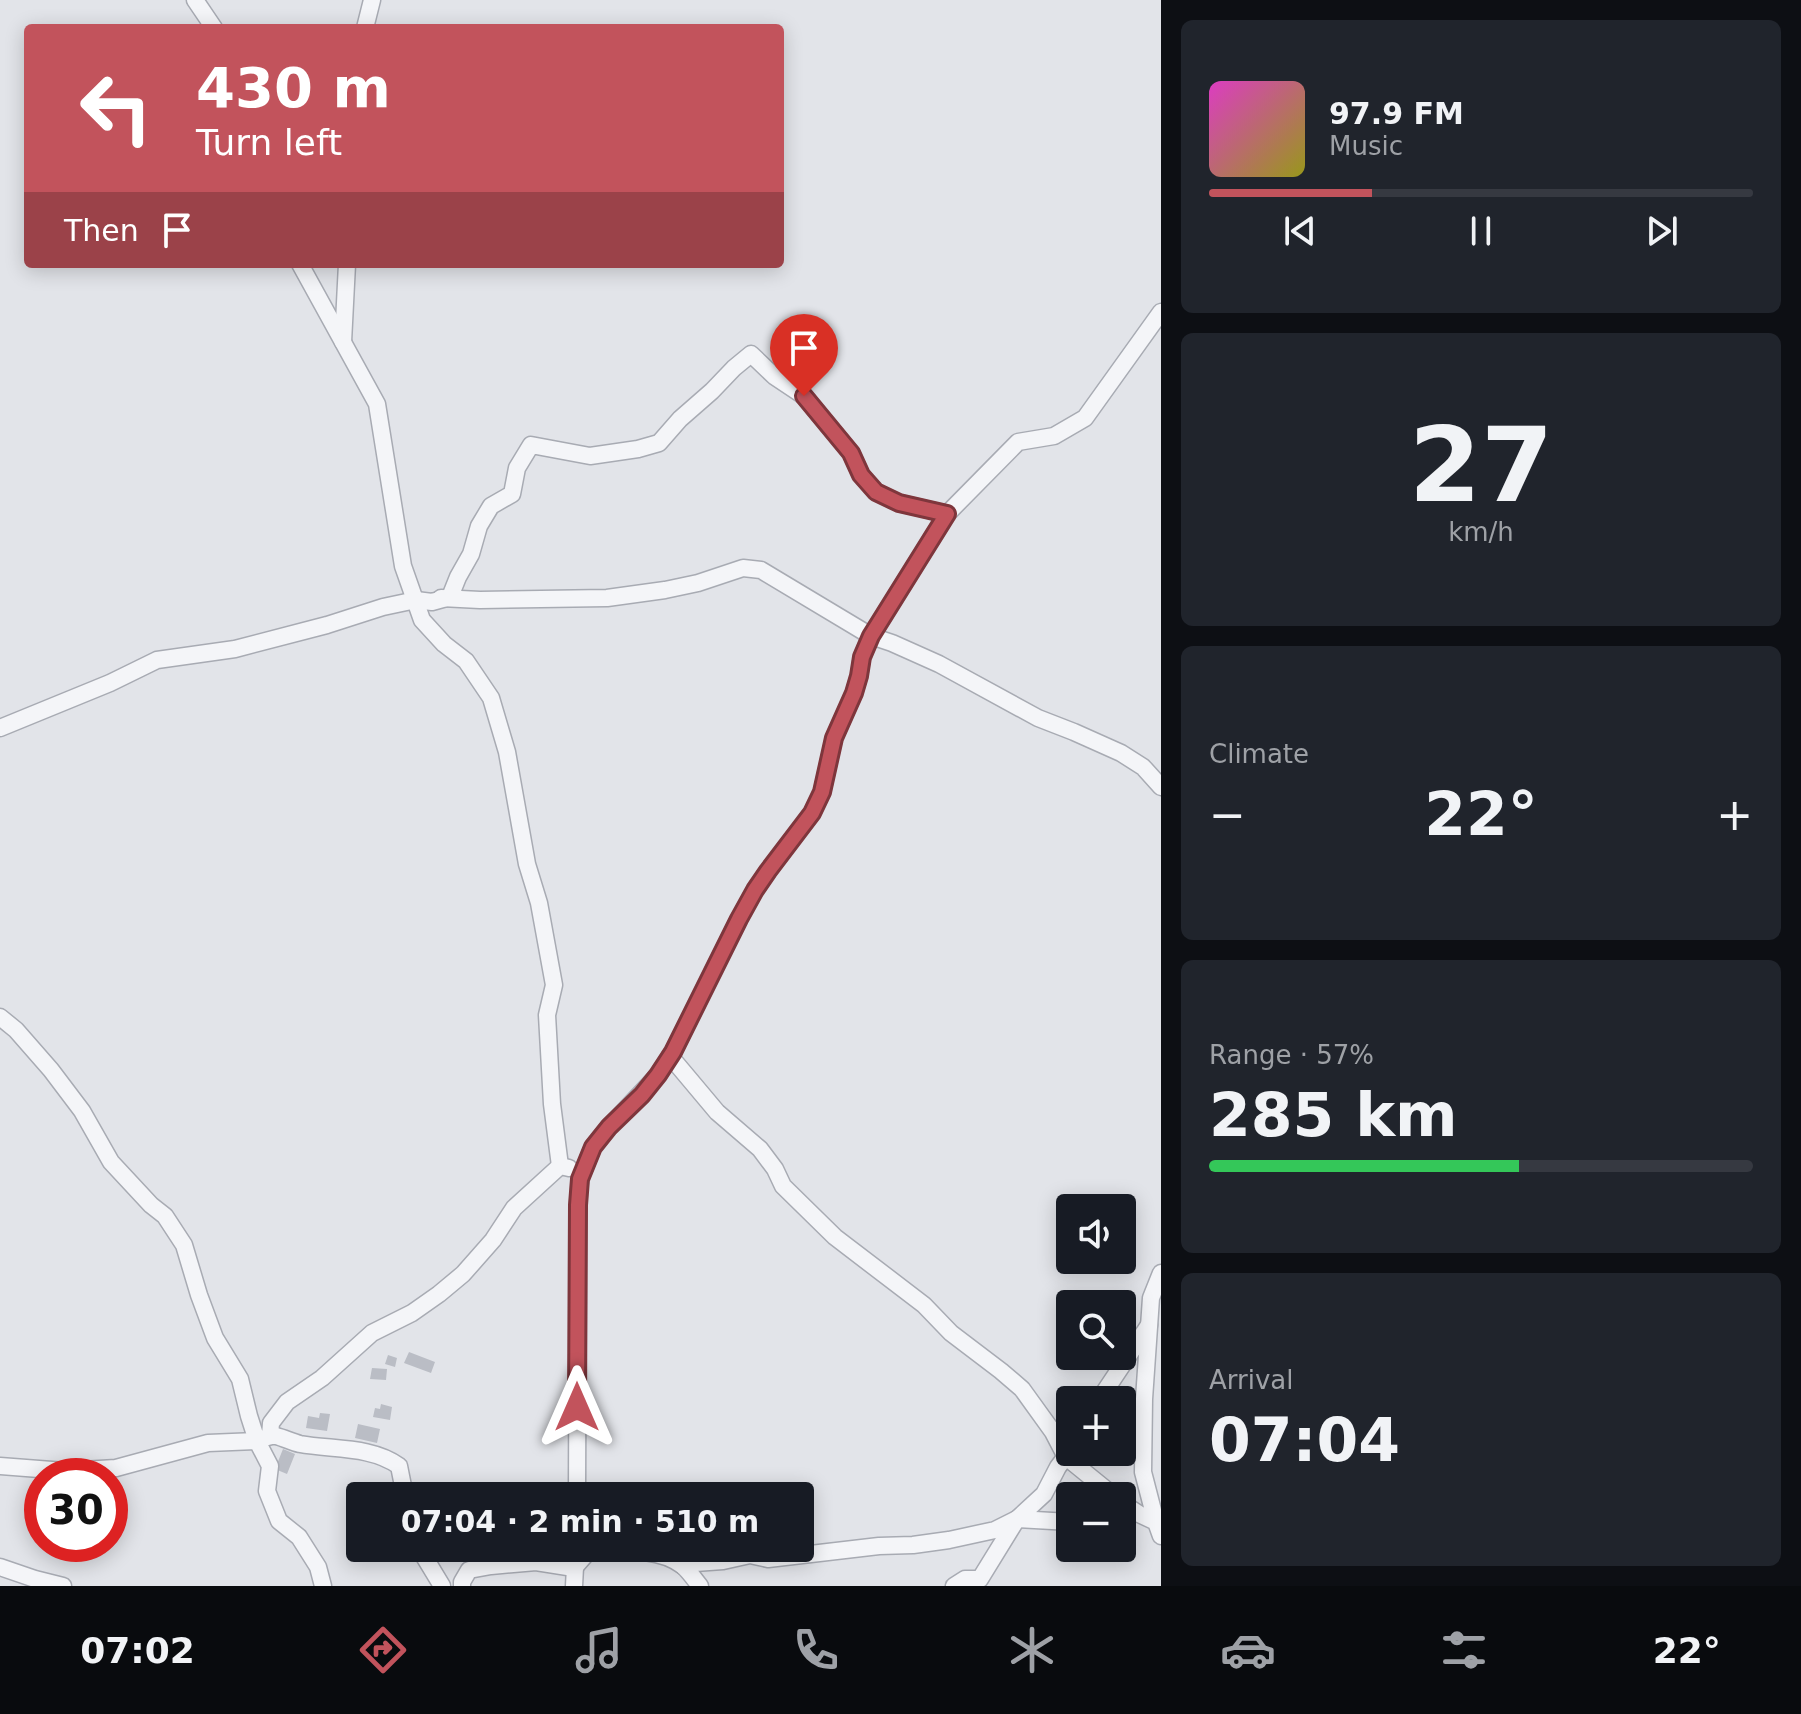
<!DOCTYPE html>
<html lang="en">
<head>
<meta charset="utf-8">
<style>
	:root { --surface:#171b24; --page:#20242c; --text:#f1f3f6; --muted:#9ea1a6; --line:#363941; --accent:#c2535c }
	body { margin:0; font-family:"DejaVu Sans",sans-serif; background:var(--page); color:var(--text); height:100vh; display:flex; flex-direction:column; font-size:30px; white-space:nowrap }
	* { box-sizing:border-box; margin:0 }
	p { font-size:26px; color:var(--muted) }
	.icon { flex:none; width:44px; height:44px; fill:none; stroke:currentColor; stroke-width:2; stroke-linecap:round; stroke-linejoin:round }
	.map { position:relative; flex:1; overflow:hidden }
	.details { display:flex; flex-direction:column; gap:20px; padding:20px; background:#0d0f14; width:640px }
	.details>* { flex:none }
	.hud { position:absolute; left:24px; top:24px; width:760px; height:244px; border-radius:8px; box-shadow:0 4px 20px #0003; background:#c2535c; color:#fff; overflow:hidden }
	.buttons { position:absolute; left:1056px; top:1194px; display:grid; gap:16px }
	.buttons a { display:grid; place-items:center; width:80px; height:80px; border-radius:8px; background:var(--surface); box-shadow:0 4px 20px #0003; font-size:40px }
	.speed { position:absolute; left:24px; top:1458px; display:flex; gap:16px; font-size:40px; font-weight:700; text-align:center }
	.speed>* { display:grid; place-content:center; width:104px; height:104px; border-radius:50%; background:var(--surface); box-shadow:0 4px 20px #0003; line-height:1 }
	.speed .limit { border:12px solid #d22; background:#fff; color:#111 }
	.pin { position:absolute; display:grid; place-items:center; width:68px; height:68px; color:#fff; margin:-82px -34px; border-radius:50% 50% 50% 0; rotate:-45deg; box-shadow:0 0 8px #0007 }
	.pin .icon { rotate:45deg }
	.me { position:absolute; width:88px; margin:-44px; rotate:0deg; stroke-linejoin:round; filter:drop-shadow(0 0 6px #0008) }
	.turn { display:flex; align-items:center; gap:28px; height:168px; padding:0 40px; font-size:36px }
	.turn .icon { width:104px; height:104px; stroke-width:2.5 }
	.turn b { display:block; font-size:56px; line-height:68px }
	.then { display:flex; align-items:center; height:76px; padding:0 40px; background:#0003; gap:16px; font-size:30px }
	.big { font-size:60px; font-weight:800; line-height:1.1 }
	.details .card { flex:1; display:flex; flex-direction:column; justify-content:center; gap:12px; min-width:0; padding:0 28px; border-radius:12px; background:var(--page) }
	.details .dial { align-items:center; gap:0 }
	.dial b { font-size:104px; line-height:1 }
	.song { display:flex; align-items:center; gap:24px }
	.cover { width:96px; height:96px; border-radius:12px; background:linear-gradient(135deg,hsl(310 70% 55%),hsl(60 70% 35%)) }
	.played { height:8px; border-radius:4px; background:linear-gradient(90deg,var(--accent) 30%,var(--line) 30%) }
	.keys { display:flex; justify-content:space-around; direction:ltr }
	.heat { display:flex; justify-content:space-between; align-items:center; font-size:44px; direction:ltr }
	.charge { height:12px; border-radius:6px; background:linear-gradient(90deg,#34c759 57%,var(--line) 0) }
	.trip { position:absolute; left:346px; top:1482px; width:468px; height:80px; border-radius:8px; background:var(--surface); box-shadow:0 4px 20px #0003; font-weight:800; line-height:80px; text-align:center }
	.tab-bar { display:flex; height:128px; justify-content:space-around; align-items:center; background:#090b0e; color:var(--muted) }
	.tab-bar .icon { width:56px; height:56px }
	.tab-bar .active { color:var(--accent) }
	.tab-bar b { font-size:36px; color:var(--text) }
	main { display:flex; flex:1; min-height:0 }
	.map>svg:first-child { display:block }
	.building { fill:#babdc5 }
	.lines { fill:none; stroke-linecap:round; stroke-linejoin:round }
	.street-casing { stroke:#a8abb3; stroke-width:19 }
	.street { stroke:#f4f5f8; stroke-width:16 }
	.route-casing { stroke:#7e363c; stroke-width:20 }
	.route { stroke:#c2535c; stroke-width:14 }
</style>
</head>
<body>
<main>
<div class="map">
<svg width="1161" height="1586" viewBox="0 0 1161 1586">
	<rect width="100%" height="100%" fill="#e2e4e9"/>
	<g class="building">
		<polygon points="409,1352 435,1362 431,1373 404,1363"/>
		<polygon points="388,1355 397,1358 395,1367 385,1364"/>
		<polygon points="372,1368 387,1369 386,1380 370,1379"/>
		<polygon points="381,1404 392,1407 390,1420 373,1417 375,1408 380,1409"/>
		<polygon points="320,1413 330,1414 327,1431 306,1428 308,1416 319,1418"/>
		<polygon points="358,1424 380,1429 377,1443 355,1438"/>
		<polygon points="283,1449 295,1454 287,1474 275,1469"/>
		<polygon points="353,1496 360,1497 360,1509 351,1508"/>
	</g>
	<g class="lines">
		<defs>
			<g id="street">
				<polyline points="195,0 214,28"/>
				<polyline points="365,28 372,0"/>
				<polyline points="300,264 377,404 403,566 422,620 444,644 466,661 491,698 507,752 527,864 539,903 554,985 547,1015 552,1104 560,1166"/>
				<polyline points="343,342 347,264"/>
				<polyline points="441,598 480,600 607,598 665,590 698,583 743,568 761,570 871,636 892,643 939,664 1038,718 1074,732 1121,753 1143,767 1161,787"/>
				<polyline points="0,728 110,683 157,660 235,649 327,625 383,607 416,600 432,602 450,597 458,577 471,554 479,526 491,506 512,494 517,468 531,445 590,456 638,449 659,443 680,419 712,391 734,368 751,354 774,376 804,396 851,453 861,475 876,492 899,503 947,514"/>
				<path d="M0,1017l16,13 35,40 31,41 29,51 40,43 14,11 19,29 15,50 16,43 25,41 9,37 8,25c6,-2 13,-6 19,-5 8,2 16,6 24,8 33,6 71,2 99,22l6,30"/>
				<polyline points="670,1056 717,1112 760,1149 775,1169 783,1186 835,1237 924,1305 951,1333 1001,1371 1022,1389 1053,1432 1066,1457 1114,1496"/>
				<polyline points="1099,1400 1149,1325"/>
				<polyline points="270,1436 271,1423 287,1402 322,1378 372,1333 412,1313 439,1294 463,1274 493,1240 514,1208 560,1166 569,1168"/>
				<polyline points="0,1466 65,1471 116,1468 208,1443 257,1441 270,1466 267,1491 279,1521 299,1537 318,1567 323,1586"/>
				<polyline points="577,1496 578,1205 580,1179 593,1147 609,1127 658,1075 673,1052 739,919 755,890 768,871 812,813 822,792 834,738 854,693 859,676 862,657 871,636 947,514 1018,442 1054,436 1085,418 1161,312"/>
				<polyline points="1122,1503 1139,1514 1156,1522 1161,1536"/>
				<polyline points="1156,1522 1143,1472 1144,1399 1151,1298 1161,1273"/>
				<polyline points="419,1548 442,1586"/>
				<polyline points="683,1566 695,1563 723,1561 750,1555 768,1559 879,1546 913,1545 949,1540 995,1530 1017,1519 1070,1522"/>
				<polyline points="0,1567 35,1579 63,1586"/>
				<path d="M462,1586v-4l7,-12 22,-4 45,-4 38,6 14,-16c30,0 69,-6 95,14 6,5 12,14 17,20"/>
				<polyline points="574,1586 576,1548"/>
				<polyline points="954,1586 965,1579 980,1579 1017,1519 1044,1494 1058,1467 1070,1451"/>
			</g>
		</defs>
		<use href="#street" class="street-casing"/>
		<use href="#street" class="street"/>
	</g>
	<g class="lines">
		<defs>
			<polyline id="route" points="577,1407 578,1205 580,1179 593,1147 609,1127 642,1095 658,1075 673,1052 739,919 755,890 768,871 812,813 822,792 834,738 854,693 859,676 862,657 871,636 947,514 899,503 876,492 861,475 851,453 804,396"/>
		</defs>
		<use href="#route" class="route-casing"/>
		<use href="#route" class="route"/>
	</g>
</svg>
<div class="buttons">
<a><svg class="icon" aria-label="sound" viewBox="0 0 24 24"><path d="M4 9h4l5-4v14l-5-4H4zM17 9q2 3 0 6"/></svg></a>
<a><svg class="icon" aria-label="search" viewBox="0 0 24 24"><circle cx="10" cy="10" r="6"/><path d="M15 15l6 6"/></svg></a>
<a>+</a>
<a>−</a>
</div>
<div class="speed"><div class="limit">30</div></div>
<div class="pin" style="left:804px;top:396px;background:#d93025"><svg class="icon" aria-label="arrive" viewBox="0 0 24 24"><path d="M6 21V4h12l-3 4 3 4H6"/></svg></div>
<svg class="me" style="left:577px;top:1407px" viewBox="-20 -20 40 40"><path d="M0-17L14 15 0 8-14 15z" fill="#c2535c" stroke="#fff" stroke-width="4"/></svg>
<div class="trip">07:04 · 2 min · 510 m</div>
<div class="hud">
<div class="turn"><svg class="icon" aria-label="left" viewBox="0 0 24 24"><path d="M17 20v-9H6M10 6l-5 5 5 5"/></svg><div><b>430 m</b>Turn left</div></div>
<div class="then">Then<svg class="icon" aria-label="arrive" viewBox="0 0 24 24"><path d="M6 21V4h12l-3 4 3 4H6"/></svg></div>
</div>
</div>
<section class="details">
<div class="card">
<div class="song"><i class="cover"></i><div><b>97.9 FM</b><p>Music</p></div></div>
<div class="played"></div>
<div class="keys"><svg class="icon" aria-label="previous" viewBox="0 0 24 24"><path d="M18 5L8 12l10 7zM5 5v14"/></svg><svg class="icon" aria-label="pause" viewBox="0 0 24 24"><path d="M8 5v14M16 5v14"/></svg><svg class="icon" aria-label="next" viewBox="0 0 24 24"><path d="M6 5l10 7-10 7zM19 5v14"/></svg></div>
</div>
<div class="card dial"><b>27</b><p>km/h</p></div>
<div class="card"><p>Climate</p>
<div class="heat"><a>−</a><b class="big">22°</b><a>+</a></div>
</div>
<div class="card"><p>Range · 57%</p><b class="big">285 km</b><div class="charge"></div></div>
<div class="card"><p>Arrival</p><b class="big">07:04</b></div>
</section>
</main>
<nav class="tab-bar">
<b>07:02</b>
<svg class="icon active" aria-label="directions" viewBox="0 0 24 24"><path d="M12 3l9 9-9 9-9-9zM9 14v-3h6M13 9l2 2-2 2"/></svg>
<svg class="icon" aria-label="music" viewBox="0 0 24 24"><path d="M9 18V5l10-2v13"/><circle cx="6" cy="18" r="3"/><circle cx="16" cy="16" r="3"/></svg>
<svg class="icon" aria-label="phone" viewBox="0 0 24 24"><path d="M5 4h4l2 5-3 2q2 4 5 5l2-3 5 2v4C11 20 4 13 5 4z"/></svg>
<svg class="icon" aria-label="climate" viewBox="0 0 24 24"><path d="M12 3v18M4 7l16 10M4 17L20 7"/></svg>
<svg class="icon" aria-label="car" viewBox="0 0 24 24"><path d="M5 17H2v-5l4-1 3-4h7l3 4 3 1v5h-3M9 17h6M6 11h13"/><circle cx="7" cy="17" r="2"/><circle cx="17" cy="17" r="2"/></svg>
<svg class="icon" aria-label="filters" viewBox="0 0 24 24"><path d="M4 7h16M4 17h16"/><circle cx="9" cy="7" r="2"/><circle cx="15" cy="17" r="2"/></svg>
<b>22°</b>
</nav>
</body>
</html>
